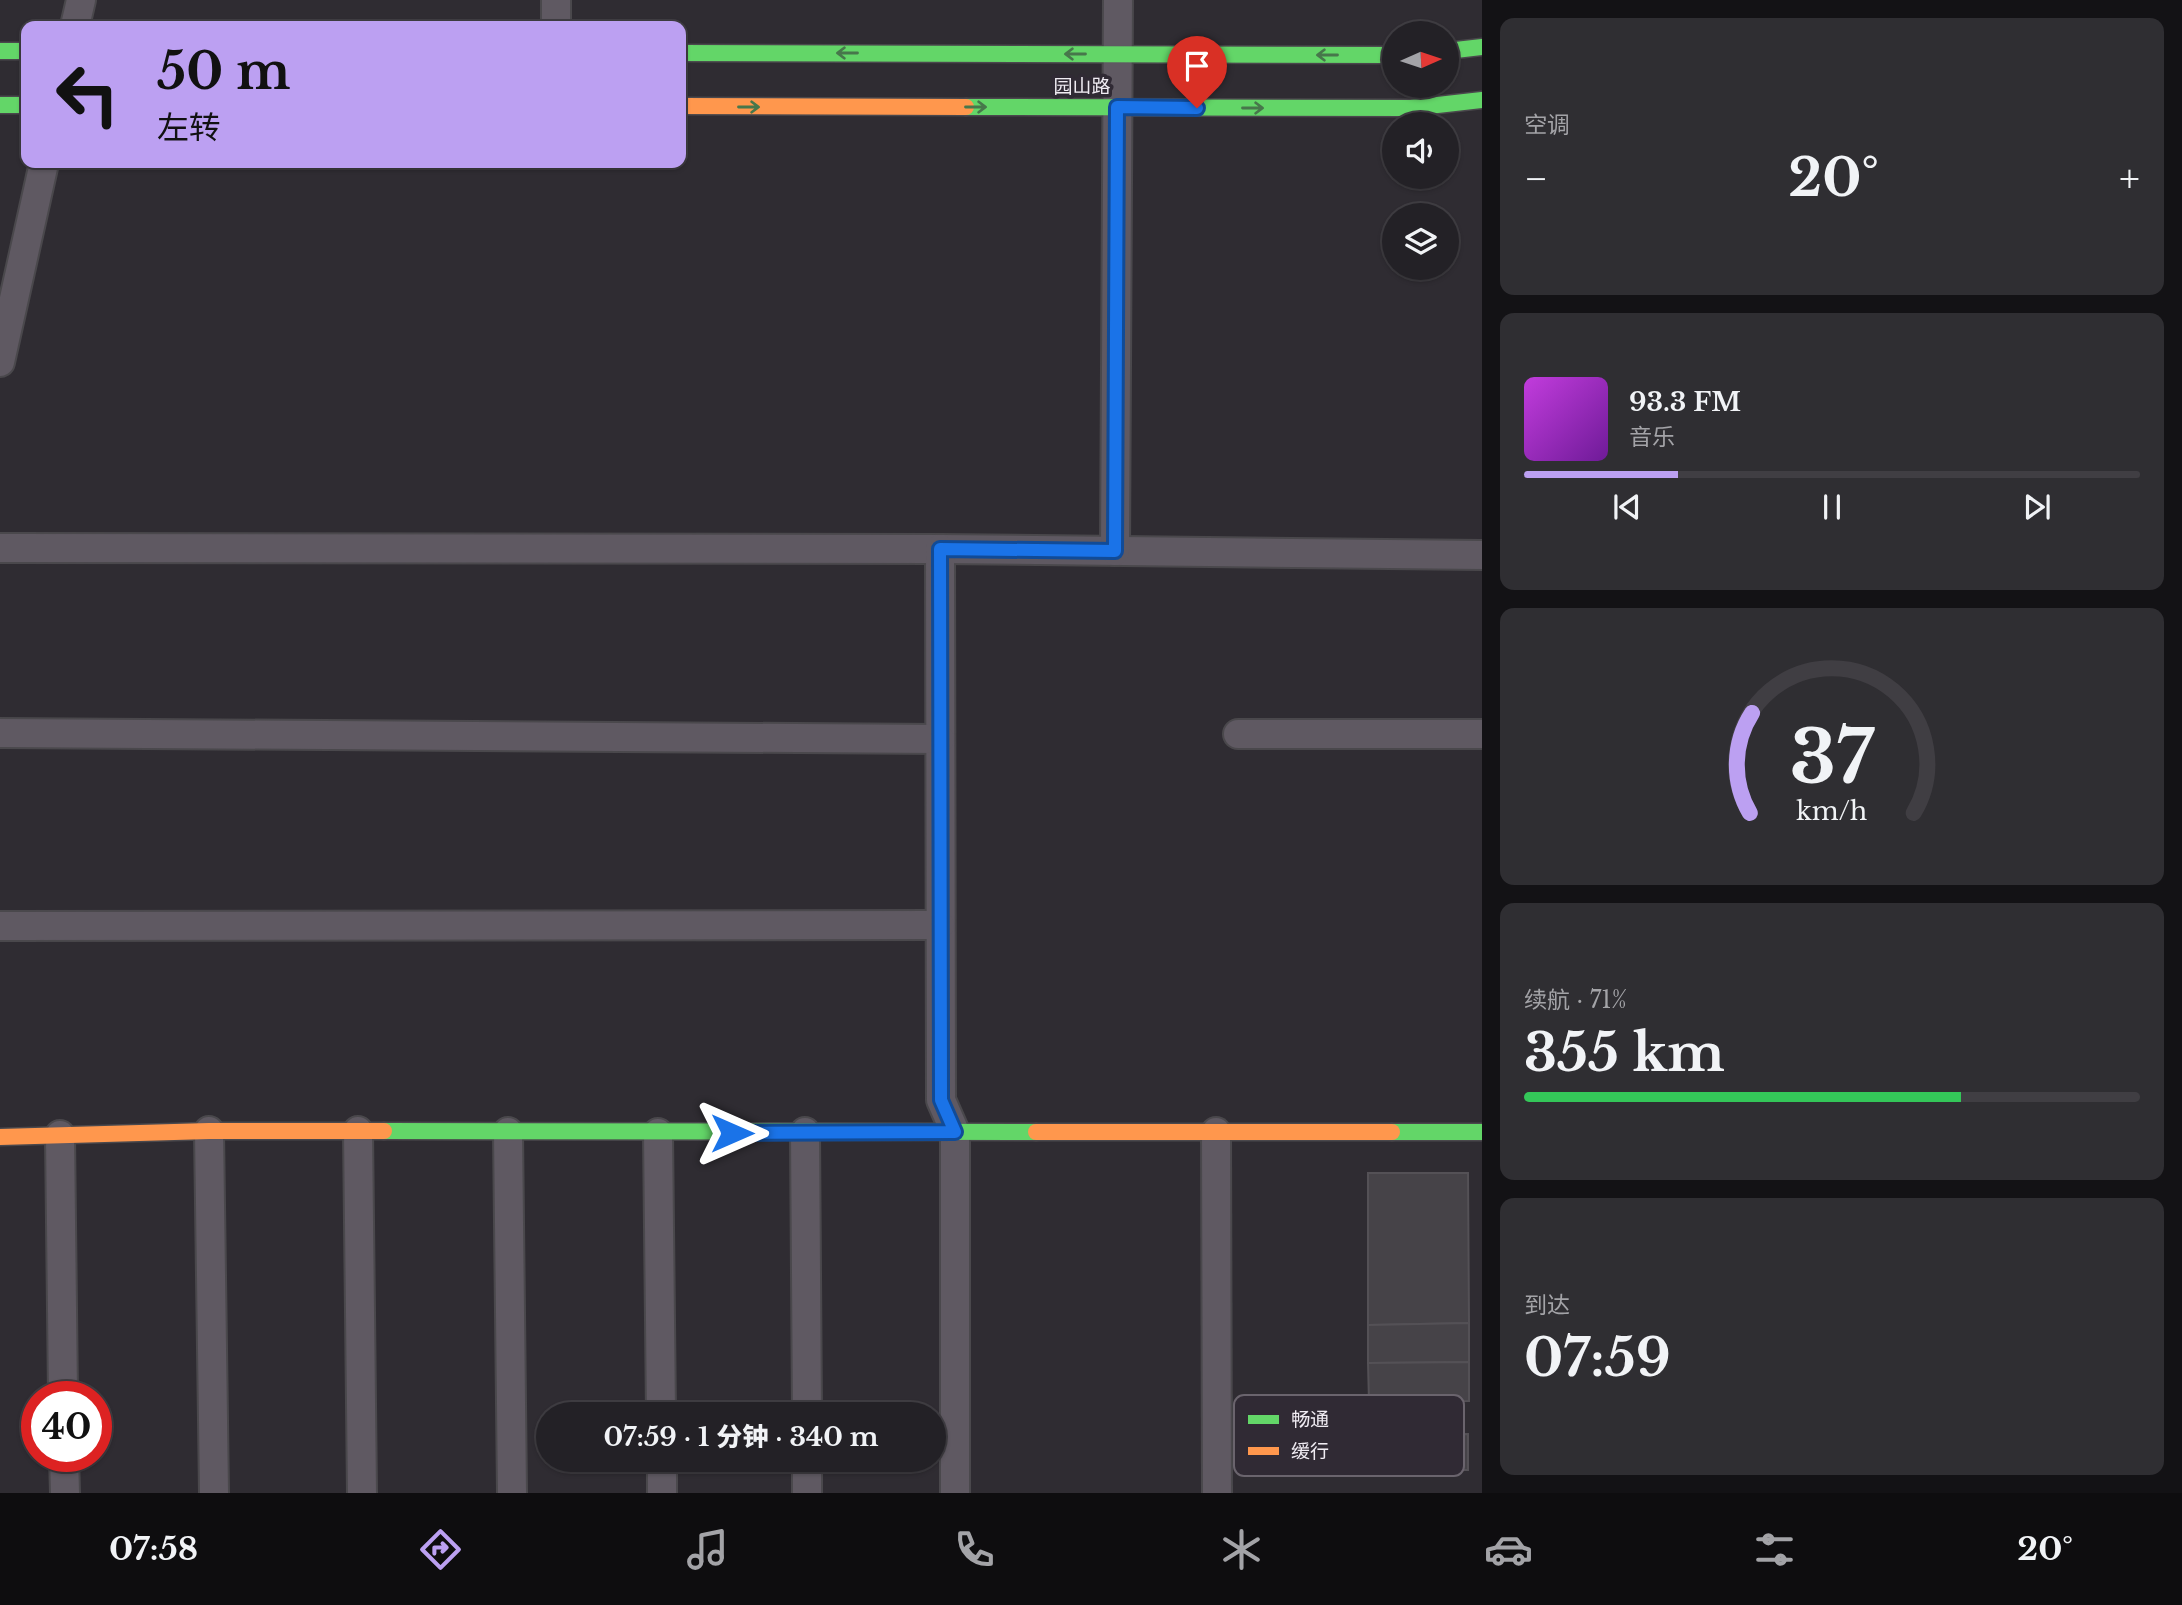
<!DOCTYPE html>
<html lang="zh">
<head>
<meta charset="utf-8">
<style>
	:root { --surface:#232126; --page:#2f2e32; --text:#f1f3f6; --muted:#a3a3a7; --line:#403e43; --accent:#bca0f2 }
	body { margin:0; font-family:"Libre Baskerville","Noto Sans SC",serif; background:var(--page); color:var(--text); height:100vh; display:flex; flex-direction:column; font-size:26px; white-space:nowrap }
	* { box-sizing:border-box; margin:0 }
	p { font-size:23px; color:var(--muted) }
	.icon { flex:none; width:38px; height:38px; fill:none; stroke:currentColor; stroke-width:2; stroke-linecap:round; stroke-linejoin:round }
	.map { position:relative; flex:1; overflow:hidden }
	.sheet { display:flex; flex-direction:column; gap:18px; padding:18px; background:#131215; width:700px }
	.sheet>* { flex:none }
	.top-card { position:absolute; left:21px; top:21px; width:665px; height:147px; border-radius:14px; box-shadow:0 2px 5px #0004,0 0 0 2px var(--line); background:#bca0f2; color:#111; overflow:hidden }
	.needle { width:46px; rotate:87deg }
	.controls { position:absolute; left:1382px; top:21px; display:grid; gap:14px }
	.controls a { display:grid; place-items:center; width:77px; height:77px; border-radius:50%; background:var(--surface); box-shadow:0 2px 5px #0004,0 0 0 2px var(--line); font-size:35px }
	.speed { position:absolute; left:21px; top:1381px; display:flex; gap:14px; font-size:35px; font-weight:700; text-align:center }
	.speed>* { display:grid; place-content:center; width:91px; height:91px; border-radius:50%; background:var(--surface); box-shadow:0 2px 5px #0004,0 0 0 2px var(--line); line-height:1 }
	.speed .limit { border:10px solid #d22; background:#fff; color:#111 }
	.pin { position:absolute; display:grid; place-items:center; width:60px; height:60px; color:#fff; margin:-72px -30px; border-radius:50% 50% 50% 0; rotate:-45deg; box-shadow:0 0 7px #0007 }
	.pin .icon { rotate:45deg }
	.me { position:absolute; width:77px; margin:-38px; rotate:90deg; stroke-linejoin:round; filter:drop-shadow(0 0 5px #0008) }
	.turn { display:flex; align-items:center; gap:24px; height:147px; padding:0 21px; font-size:32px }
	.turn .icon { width:91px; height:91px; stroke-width:2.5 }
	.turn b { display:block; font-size:49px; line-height:60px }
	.big { font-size:52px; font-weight:800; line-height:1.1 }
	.sheet .card { flex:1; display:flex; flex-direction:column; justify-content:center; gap:10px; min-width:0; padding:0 24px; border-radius:14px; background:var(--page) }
	.sheet .dial { align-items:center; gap:0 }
	.dial svg { height:182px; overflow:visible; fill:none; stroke:var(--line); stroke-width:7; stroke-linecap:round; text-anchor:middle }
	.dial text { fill:var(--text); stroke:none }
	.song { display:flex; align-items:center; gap:21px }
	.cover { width:84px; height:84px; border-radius:10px; background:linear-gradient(135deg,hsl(290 70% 55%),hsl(280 70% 35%)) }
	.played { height:7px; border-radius:4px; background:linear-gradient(90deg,var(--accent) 25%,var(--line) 25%) }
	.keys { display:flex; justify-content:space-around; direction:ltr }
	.heat { display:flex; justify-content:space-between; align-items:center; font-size:38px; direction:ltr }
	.charge { height:10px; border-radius:5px; background:linear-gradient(90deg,#34c759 71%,var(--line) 0) }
	.trip { position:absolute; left:536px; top:1402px; width:410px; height:70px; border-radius:35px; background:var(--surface); box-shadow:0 2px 5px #0004,0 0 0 2px var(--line); font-weight:800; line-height:70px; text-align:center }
	.menu { display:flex; height:112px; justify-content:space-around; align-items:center; background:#0e0d0f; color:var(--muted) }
	.menu .icon { width:49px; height:49px }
	.menu .active { color:var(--accent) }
	.menu b { font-size:32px; color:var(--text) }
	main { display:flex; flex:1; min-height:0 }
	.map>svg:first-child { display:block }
	.building { fill:#464348; stroke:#545156; stroke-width:2 }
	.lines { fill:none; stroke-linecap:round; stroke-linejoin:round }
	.street-casing { stroke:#4a484c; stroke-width:32 }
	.fast-casing { stroke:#4a484c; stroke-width:19 }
	.slow-casing { stroke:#4a484c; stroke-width:19 }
	.street { stroke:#5f5962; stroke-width:28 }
	.fast { stroke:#63d668; stroke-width:16 }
	.slow { stroke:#ff974d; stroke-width:16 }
	.oneway { stroke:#47774b }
	.route-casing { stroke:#114b97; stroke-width:18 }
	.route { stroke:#1a73e8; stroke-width:12 }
	.labels { text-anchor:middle; stroke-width:7; stroke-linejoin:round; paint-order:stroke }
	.street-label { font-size:19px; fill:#f0ecf3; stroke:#302a34 }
	.key { fill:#302a34; stroke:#6a646d; stroke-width:2 }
	.key-label { font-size:19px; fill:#f0ecf3 }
</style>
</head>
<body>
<main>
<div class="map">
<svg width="1482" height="1493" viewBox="0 0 1482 1493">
	<rect width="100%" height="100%" fill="#2f2c32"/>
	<g class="building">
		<polygon points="1368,1173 1468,1173 1469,1323 1368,1325"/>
		<polygon points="1469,1323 1469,1362 1368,1363 1368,1325"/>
		<polygon points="1469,1362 1469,1401 1369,1402 1368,1363"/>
		<polygon points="1468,1434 1468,1470 1394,1470 1394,1435"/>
	</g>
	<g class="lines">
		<defs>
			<g id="street">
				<polyline points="75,26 81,0"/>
				<polyline points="556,26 556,0"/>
				<polyline points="0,362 44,163"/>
				<polyline points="0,548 940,549 1482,555"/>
				<polyline points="940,549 941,1100 955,1132 955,1493"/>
				<polyline points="1115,551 1118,0"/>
				<polyline points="0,733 940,739"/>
				<polyline points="1238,734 1482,734"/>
				<polyline points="0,926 940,925"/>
				<polyline points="209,1131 214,1493"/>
				<polyline points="358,1131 362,1493"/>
				<polyline points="508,1132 512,1493"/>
				<polyline points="805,1132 807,1414"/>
				<polyline points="1216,1132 1217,1493"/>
				<polyline points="658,1133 661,1414"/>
				<polyline points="60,1135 63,1396"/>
				<polyline points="64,1456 65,1493"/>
				<polyline points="662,1460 662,1493"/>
				<polyline points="807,1460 807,1493"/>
			</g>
			<g id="fast">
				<polyline points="0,51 26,51"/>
				<polyline points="1447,51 1482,47"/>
				<polyline points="681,53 1395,55"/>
				<polyline points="0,105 26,105"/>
				<polyline points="966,107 1411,108 1482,100"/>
				<polyline points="384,1131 1036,1132"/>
				<polyline points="1392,1132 1482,1132"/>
			</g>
			<g id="slow">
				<polyline points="681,106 966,107"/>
				<polyline points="1036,1132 1392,1132"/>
				<polyline points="0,1137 209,1131 384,1131"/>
			</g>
		</defs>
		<use href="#street" class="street-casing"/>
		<use href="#fast" class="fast-casing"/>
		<use href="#slow" class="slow-casing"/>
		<use href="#street" class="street"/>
		<use href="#fast" class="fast"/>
		<use href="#slow" class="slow"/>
	</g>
	<defs><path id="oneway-shaft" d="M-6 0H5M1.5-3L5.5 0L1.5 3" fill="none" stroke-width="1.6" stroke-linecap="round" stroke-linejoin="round" transform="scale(1.75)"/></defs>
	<g class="oneway">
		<use href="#oneway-shaft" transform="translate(847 53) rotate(-180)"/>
		<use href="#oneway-shaft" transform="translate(1075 54) rotate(-180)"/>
		<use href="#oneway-shaft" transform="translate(1327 55) rotate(-180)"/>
		<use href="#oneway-shaft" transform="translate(749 107)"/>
		<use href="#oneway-shaft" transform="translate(976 107)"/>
		<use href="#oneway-shaft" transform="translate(1253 108)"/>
	</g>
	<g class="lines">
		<defs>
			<polyline id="route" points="732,1133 955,1132 941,1100 940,549 1115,551 1117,107 1197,108"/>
		</defs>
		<use href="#route" class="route-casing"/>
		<use href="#route" class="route"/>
	</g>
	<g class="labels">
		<g class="street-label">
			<text x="1082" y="93">园山路</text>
		</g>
	</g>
	<rect x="1234" y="1395" width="230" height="81" rx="10" class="key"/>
	<rect x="1248" y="1415" width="31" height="9" fill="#63d668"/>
	<rect x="1248" y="1447" width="31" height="8" fill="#ff974d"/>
	<g class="key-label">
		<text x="1291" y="1426">畅通</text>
		<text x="1291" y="1458">缓行</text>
	</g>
</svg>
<div class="controls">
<a><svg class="needle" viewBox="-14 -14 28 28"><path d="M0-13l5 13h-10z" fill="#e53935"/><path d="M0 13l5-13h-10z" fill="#a3a3a7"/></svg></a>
<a><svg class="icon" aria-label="sound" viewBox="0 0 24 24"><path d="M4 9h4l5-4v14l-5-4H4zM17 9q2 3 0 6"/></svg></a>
<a><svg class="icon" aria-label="layers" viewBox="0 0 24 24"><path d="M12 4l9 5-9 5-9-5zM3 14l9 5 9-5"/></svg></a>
</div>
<div class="speed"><div class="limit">40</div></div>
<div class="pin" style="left:1197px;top:108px;background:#d93025"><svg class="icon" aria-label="arrive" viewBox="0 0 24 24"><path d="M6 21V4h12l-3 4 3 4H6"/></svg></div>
<svg class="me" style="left:732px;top:1133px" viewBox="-20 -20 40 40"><path d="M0-17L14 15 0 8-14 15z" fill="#1a73e8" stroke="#fff" stroke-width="4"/></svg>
<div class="trip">07:59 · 1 分钟 · 340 m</div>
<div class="top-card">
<div class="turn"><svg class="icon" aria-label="left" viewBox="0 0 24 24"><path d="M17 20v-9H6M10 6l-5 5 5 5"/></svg><div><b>50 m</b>左转</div></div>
</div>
</div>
<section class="sheet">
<div class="card"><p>空调</p>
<div class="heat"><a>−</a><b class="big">20°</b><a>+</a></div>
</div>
<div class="card">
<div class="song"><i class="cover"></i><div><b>93.3 FM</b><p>音乐</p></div></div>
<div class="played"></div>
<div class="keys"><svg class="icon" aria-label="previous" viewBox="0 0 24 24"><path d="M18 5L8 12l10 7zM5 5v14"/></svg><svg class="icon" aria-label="pause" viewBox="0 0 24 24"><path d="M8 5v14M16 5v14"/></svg><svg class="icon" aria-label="next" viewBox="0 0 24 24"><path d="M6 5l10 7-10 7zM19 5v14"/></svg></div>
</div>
<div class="card dial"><svg viewBox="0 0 100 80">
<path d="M14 69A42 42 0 1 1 86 69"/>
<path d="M14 69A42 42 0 0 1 15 25" stroke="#bca0f2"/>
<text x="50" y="56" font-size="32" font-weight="700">37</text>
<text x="50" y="72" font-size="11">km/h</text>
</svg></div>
<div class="card"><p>续航 · 71%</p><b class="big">355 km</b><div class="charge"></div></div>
<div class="card"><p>到达</p><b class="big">07:59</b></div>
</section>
</main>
<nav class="menu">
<b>07:58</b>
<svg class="icon active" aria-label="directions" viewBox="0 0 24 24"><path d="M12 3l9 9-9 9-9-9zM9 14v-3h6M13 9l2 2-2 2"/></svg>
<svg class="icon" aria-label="music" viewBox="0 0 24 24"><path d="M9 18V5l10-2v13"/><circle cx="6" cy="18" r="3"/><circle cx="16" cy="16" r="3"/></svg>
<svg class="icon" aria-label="phone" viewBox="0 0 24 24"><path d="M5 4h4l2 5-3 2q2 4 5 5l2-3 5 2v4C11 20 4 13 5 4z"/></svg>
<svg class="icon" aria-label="climate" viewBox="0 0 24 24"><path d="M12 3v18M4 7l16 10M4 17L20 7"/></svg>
<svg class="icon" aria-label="car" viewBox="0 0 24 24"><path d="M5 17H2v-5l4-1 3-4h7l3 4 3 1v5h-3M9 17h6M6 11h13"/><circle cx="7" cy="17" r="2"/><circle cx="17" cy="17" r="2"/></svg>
<svg class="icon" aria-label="filters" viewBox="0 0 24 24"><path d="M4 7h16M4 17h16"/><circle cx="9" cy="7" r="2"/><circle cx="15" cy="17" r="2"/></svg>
<b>20°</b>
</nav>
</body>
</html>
